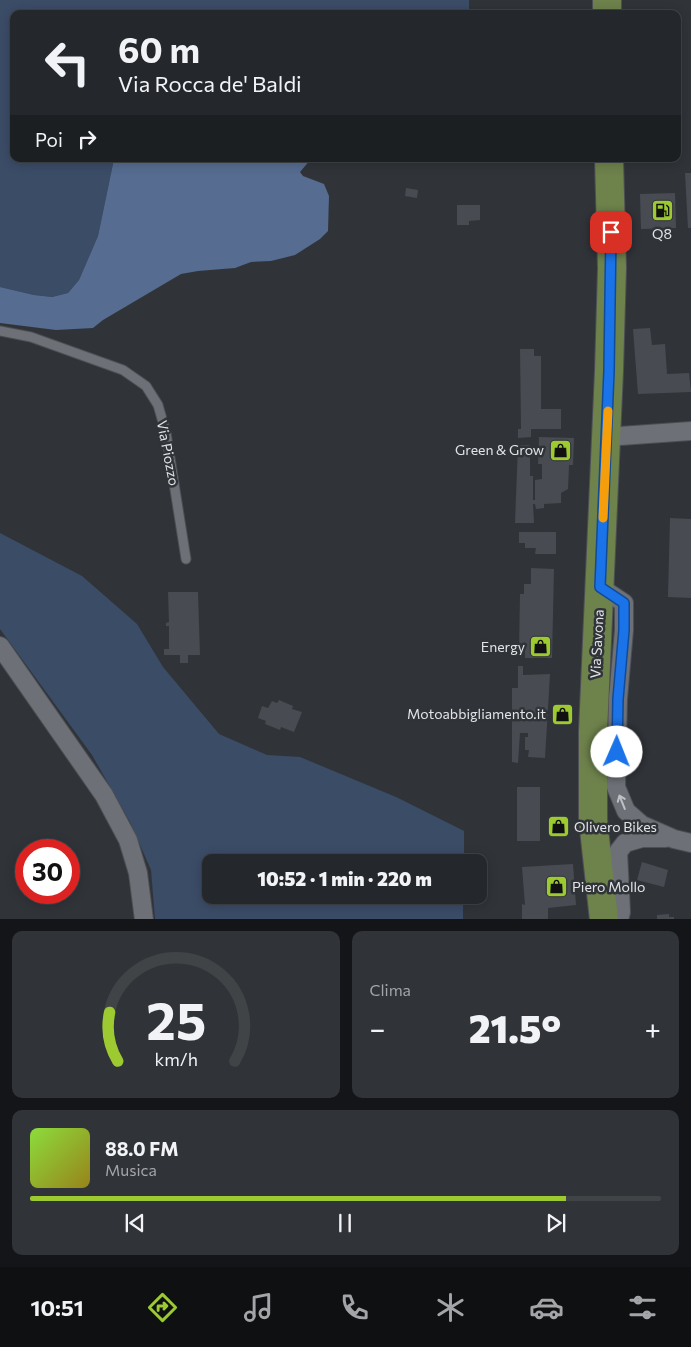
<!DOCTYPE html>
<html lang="it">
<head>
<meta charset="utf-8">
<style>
	:root { --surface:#24272b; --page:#303337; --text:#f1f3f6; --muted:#a3a5a9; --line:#414447; --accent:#9dca31 }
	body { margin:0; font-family:Commissioner,sans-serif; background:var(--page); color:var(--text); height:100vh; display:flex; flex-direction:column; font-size:19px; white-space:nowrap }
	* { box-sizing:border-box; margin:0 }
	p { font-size:16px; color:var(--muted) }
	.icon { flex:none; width:28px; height:28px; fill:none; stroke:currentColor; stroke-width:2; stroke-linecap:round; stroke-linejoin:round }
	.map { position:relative; height:919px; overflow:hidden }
	.drawer { display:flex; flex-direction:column; gap:12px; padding:12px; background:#141518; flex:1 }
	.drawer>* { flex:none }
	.hud { position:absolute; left:10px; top:10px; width:671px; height:152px; border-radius:10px; box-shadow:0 2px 12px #0003,0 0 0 1px var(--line); background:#24272b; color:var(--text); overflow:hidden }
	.speed { position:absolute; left:15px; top:839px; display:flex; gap:10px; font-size:25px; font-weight:700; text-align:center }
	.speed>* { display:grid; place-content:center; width:65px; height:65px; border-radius:50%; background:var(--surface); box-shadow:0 2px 12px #0003,0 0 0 1px var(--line); line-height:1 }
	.speed .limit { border:8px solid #d22; background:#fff; color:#111 }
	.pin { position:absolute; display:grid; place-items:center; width:42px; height:42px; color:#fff; margin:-21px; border-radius:10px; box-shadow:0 2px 8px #0006 }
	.me { position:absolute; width:55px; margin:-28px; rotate:1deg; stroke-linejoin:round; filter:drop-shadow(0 0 4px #0008) }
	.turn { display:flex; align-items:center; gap:18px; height:105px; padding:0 25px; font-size:22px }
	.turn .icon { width:65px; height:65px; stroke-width:2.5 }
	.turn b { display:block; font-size:35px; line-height:42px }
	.then { display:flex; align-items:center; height:48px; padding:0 25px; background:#0003; gap:10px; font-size:19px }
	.big { font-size:38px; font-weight:800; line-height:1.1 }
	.drawer .tile { flex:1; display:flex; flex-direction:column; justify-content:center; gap:8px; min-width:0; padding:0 18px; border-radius:10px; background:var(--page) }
	.drawer .dial { align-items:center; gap:0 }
	.dial svg { height:130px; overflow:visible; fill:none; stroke:var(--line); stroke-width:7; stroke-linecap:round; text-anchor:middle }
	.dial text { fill:var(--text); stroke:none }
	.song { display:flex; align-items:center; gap:15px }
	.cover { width:60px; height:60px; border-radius:8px; background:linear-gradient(135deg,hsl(90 70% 55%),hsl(50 70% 35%)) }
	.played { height:5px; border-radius:2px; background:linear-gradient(90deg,var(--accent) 85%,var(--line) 85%) }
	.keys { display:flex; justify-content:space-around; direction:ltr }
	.heat { display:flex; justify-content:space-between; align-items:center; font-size:28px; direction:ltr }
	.drawer .tiles { flex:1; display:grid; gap:12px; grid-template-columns:1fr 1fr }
	.tile:last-child { grid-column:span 2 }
	.trip { position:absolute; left:202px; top:854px; width:285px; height:50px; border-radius:10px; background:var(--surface); box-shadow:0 2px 12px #0003,0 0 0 1px var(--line); font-weight:800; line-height:50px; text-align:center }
	.menu { display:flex; height:80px; justify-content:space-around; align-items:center; background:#0e1011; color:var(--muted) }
	.menu .icon { width:35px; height:35px }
	.menu .active { color:var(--accent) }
	.menu b { font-size:22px; color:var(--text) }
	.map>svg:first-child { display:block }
	.green { fill:#3b4c67 }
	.forest { fill:#566c90 }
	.building { fill:#484b51 }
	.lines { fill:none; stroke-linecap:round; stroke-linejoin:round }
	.lane-casing { stroke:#4d4f54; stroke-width:11 }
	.street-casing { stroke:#4d4f54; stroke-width:20 }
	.primary-casing { stroke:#4d4f54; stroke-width:30 }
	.lane { stroke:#6d7177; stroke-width:9 }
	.street { stroke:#6d7177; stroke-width:18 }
	.primary { stroke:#6e824c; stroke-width:28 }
	.oneway { stroke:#bfc2c5 }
	.route-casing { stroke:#114b97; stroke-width:12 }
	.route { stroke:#1a73e8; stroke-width:9 }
	.slow { stroke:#f59e0b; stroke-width:9 }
	.labels { text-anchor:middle; stroke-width:5; stroke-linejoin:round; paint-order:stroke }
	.poi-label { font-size:14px; fill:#e2e4e7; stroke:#303439; text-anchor:end }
	.street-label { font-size:14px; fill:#e2e4e7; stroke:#303439 }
</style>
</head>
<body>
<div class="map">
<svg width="691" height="920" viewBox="0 0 691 920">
	<rect width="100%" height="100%" fill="#303439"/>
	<g class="green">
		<polygon points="0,0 469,0 469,14 14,14 14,159 114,159 98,236 79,280 68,293 52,297 34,295 0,287"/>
		<polygon points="0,533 82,576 137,624 163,667 219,734 267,755 300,757 396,797 464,831 464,862 211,862 211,895 463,895 463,919 155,919 151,870 130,822 92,755 0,629"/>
	</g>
	<polygon class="forest" points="114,159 311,159 300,172 303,176 324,184 329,196 328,231 320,239 295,255 271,261 251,262 235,268 198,271 181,274 103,320 93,328 56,330 0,323 0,287 34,295 52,297 68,293 79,280 98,236"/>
	<g class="building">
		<polygon points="685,173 691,173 691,228 688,228"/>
		<polygon points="406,188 418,190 417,198 405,196"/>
		<polygon points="675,193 676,228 641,229 640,194"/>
		<polygon points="457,205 480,205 480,220 469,221 469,225 457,225"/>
		<polygon points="650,328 652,345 665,344 667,374 689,373 691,392 638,394 633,329"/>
		<polygon points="520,349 534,349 534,356 541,356 541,409 561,409 561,429 531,429 531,437 518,438 518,429 521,429"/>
		<polygon points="539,437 574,438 573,465 569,465 568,489 561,493 561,503 544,504 544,508 536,509 535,504 533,504 534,523 515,523 518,445 530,445 530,476 533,476 533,500 535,500 535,480 542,479 542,464 538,464"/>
		<polygon points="670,518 691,519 691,598 668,597"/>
		<polygon points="519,532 556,532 556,554 535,554 536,548 525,548 525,543 519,543"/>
		<polygon points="531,568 554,569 552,658 525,658 525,650 519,650 520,594 524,594 524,584 531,584"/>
		<polygon points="168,592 198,592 200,655 188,655 188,663 180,663 180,655 164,655 164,649 169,649 169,626 166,626 166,623 169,622"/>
		<polygon points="518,666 523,666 523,675 550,674 545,758 528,757 529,750 525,750 525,737 528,737 528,733 520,733 518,763 512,762 512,688 518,688"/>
		<polygon points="279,700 293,706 292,709 302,712 294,732 281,727 280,730 265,724 266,721 258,718 262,706 268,708 272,701 277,703"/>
		<rect x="517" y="787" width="23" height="54"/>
		<polygon points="642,862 668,870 664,887 637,880"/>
		<polygon points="573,864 576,905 548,908 548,920 522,920 522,904 525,905 522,867"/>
		<polygon points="669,914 669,917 674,917 674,920 657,920 657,915"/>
	</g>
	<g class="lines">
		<defs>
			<polyline id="lane" points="0,331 31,337 123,370 146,386 158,405 166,433 186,559"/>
			<g id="street">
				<polyline points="606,437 691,431"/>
				<polyline points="600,587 624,603 624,630 618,699 616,787 626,811 642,825 674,839 691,843"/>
				<polyline points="0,646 104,795 128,840 138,873 144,920"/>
				<polyline points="619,920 621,912 618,852 625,843 642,838 666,838"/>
			</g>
			<g id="primary">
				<polyline points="607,0 607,14"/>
				<polyline points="604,920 593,820 593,731 609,371 612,268 609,159"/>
			</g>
		</defs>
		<use href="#lane" class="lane-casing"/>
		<use href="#street" class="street-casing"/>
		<use href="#primary" class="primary-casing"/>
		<use href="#lane" class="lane"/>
		<use href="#street" class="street"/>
		<use href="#primary" class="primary"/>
	</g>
	<defs><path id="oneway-shaft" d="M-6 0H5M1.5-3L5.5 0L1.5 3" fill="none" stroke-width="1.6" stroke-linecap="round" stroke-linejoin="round" transform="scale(1.25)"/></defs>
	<use class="oneway" href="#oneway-shaft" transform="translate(622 802) rotate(-112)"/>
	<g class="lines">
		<defs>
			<polyline id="route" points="611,232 609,371 600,587 624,603 624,630 618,699 617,752"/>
		</defs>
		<use href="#route" class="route-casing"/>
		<use href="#route" class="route"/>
		<polyline class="slow" points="603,518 608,411"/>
	</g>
	<defs>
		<symbol id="fuel-square" viewBox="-11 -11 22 22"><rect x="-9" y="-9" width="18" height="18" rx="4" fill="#9dca31" stroke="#303439"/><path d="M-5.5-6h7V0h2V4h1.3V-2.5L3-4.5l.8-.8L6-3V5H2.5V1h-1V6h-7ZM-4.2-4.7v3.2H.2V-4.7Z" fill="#111"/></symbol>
		<symbol id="shop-square" viewBox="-11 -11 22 22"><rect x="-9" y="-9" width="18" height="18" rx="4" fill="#9dca31" stroke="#303439"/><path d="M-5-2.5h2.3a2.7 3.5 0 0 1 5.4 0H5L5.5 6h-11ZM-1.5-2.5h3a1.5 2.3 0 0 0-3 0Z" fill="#111"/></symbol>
	</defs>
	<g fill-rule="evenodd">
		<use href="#fuel-square" x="650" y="198" width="25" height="25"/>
		<use href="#shop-square" x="548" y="438" width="25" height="25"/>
		<use href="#shop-square" x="528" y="634" width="25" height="25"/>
		<use href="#shop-square" x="550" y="702" width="25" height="25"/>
		<use href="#shop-square" x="546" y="814" width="25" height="25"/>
		<use href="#shop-square" x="544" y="874" width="25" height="25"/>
	</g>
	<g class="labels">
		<g class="poi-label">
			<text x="662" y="239" text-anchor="middle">Q8</text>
			<text x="544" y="455">Green &amp; Grow</text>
			<text x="525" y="652">Energy</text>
			<text x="546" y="719">Motoabbigliamento.it</text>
			<text x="574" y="832" text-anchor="start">Olivero Bikes</text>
			<text x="572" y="892" text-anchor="start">Piero Mollo</text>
		</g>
		<g class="street-label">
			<text transform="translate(168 453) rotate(79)" y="5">Via Piozzo</text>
			<text transform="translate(597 644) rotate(-87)" y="5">Via Savona</text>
		</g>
	</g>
</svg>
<div class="speed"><div class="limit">30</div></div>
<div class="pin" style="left:611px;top:232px;background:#d93025"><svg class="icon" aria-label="arrive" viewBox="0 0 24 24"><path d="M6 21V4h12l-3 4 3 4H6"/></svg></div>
<svg class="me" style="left:617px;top:752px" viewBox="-20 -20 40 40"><circle r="19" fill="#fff"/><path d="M0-13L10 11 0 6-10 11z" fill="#1a73e8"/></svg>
<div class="trip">10:52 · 1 min · 220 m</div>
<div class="hud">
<div class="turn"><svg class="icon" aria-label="left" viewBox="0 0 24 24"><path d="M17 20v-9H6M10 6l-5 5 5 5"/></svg><div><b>60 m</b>Via Rocca de' Baldi</div></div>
<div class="then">Poi<svg class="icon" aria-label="right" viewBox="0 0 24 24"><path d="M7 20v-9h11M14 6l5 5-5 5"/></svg></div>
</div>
</div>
<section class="drawer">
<div class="tiles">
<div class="tile dial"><svg viewBox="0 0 100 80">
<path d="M14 69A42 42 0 1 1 86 69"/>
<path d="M14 69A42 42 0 0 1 9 39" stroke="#9dca31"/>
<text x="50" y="56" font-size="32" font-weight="700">25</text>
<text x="50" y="72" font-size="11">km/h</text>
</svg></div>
<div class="tile"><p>Clima</p>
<div class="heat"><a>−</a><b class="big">21.5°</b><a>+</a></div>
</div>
<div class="tile">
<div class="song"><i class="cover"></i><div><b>88.0 FM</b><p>Musica</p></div></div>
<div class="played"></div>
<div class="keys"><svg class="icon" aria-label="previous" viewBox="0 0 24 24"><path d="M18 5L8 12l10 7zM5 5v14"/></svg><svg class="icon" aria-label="pause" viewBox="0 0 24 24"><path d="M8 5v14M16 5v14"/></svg><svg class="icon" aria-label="next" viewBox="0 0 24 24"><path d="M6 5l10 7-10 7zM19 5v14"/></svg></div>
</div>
</div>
</section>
<nav class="menu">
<b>10:51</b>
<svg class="icon active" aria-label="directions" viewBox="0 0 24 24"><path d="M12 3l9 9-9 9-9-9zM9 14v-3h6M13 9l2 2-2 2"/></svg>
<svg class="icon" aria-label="music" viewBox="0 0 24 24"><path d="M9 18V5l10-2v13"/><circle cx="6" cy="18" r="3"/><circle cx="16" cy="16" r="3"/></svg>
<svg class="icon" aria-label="phone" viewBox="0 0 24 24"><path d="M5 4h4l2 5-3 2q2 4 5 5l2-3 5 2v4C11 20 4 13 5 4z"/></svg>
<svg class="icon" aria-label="climate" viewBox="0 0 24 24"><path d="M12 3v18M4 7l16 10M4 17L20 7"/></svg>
<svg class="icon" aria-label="car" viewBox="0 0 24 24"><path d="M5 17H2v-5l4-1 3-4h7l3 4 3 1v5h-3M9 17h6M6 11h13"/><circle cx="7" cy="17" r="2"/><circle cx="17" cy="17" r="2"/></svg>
<svg class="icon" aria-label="filters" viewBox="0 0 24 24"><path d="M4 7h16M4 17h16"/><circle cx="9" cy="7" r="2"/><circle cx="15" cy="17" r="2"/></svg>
</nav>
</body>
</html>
